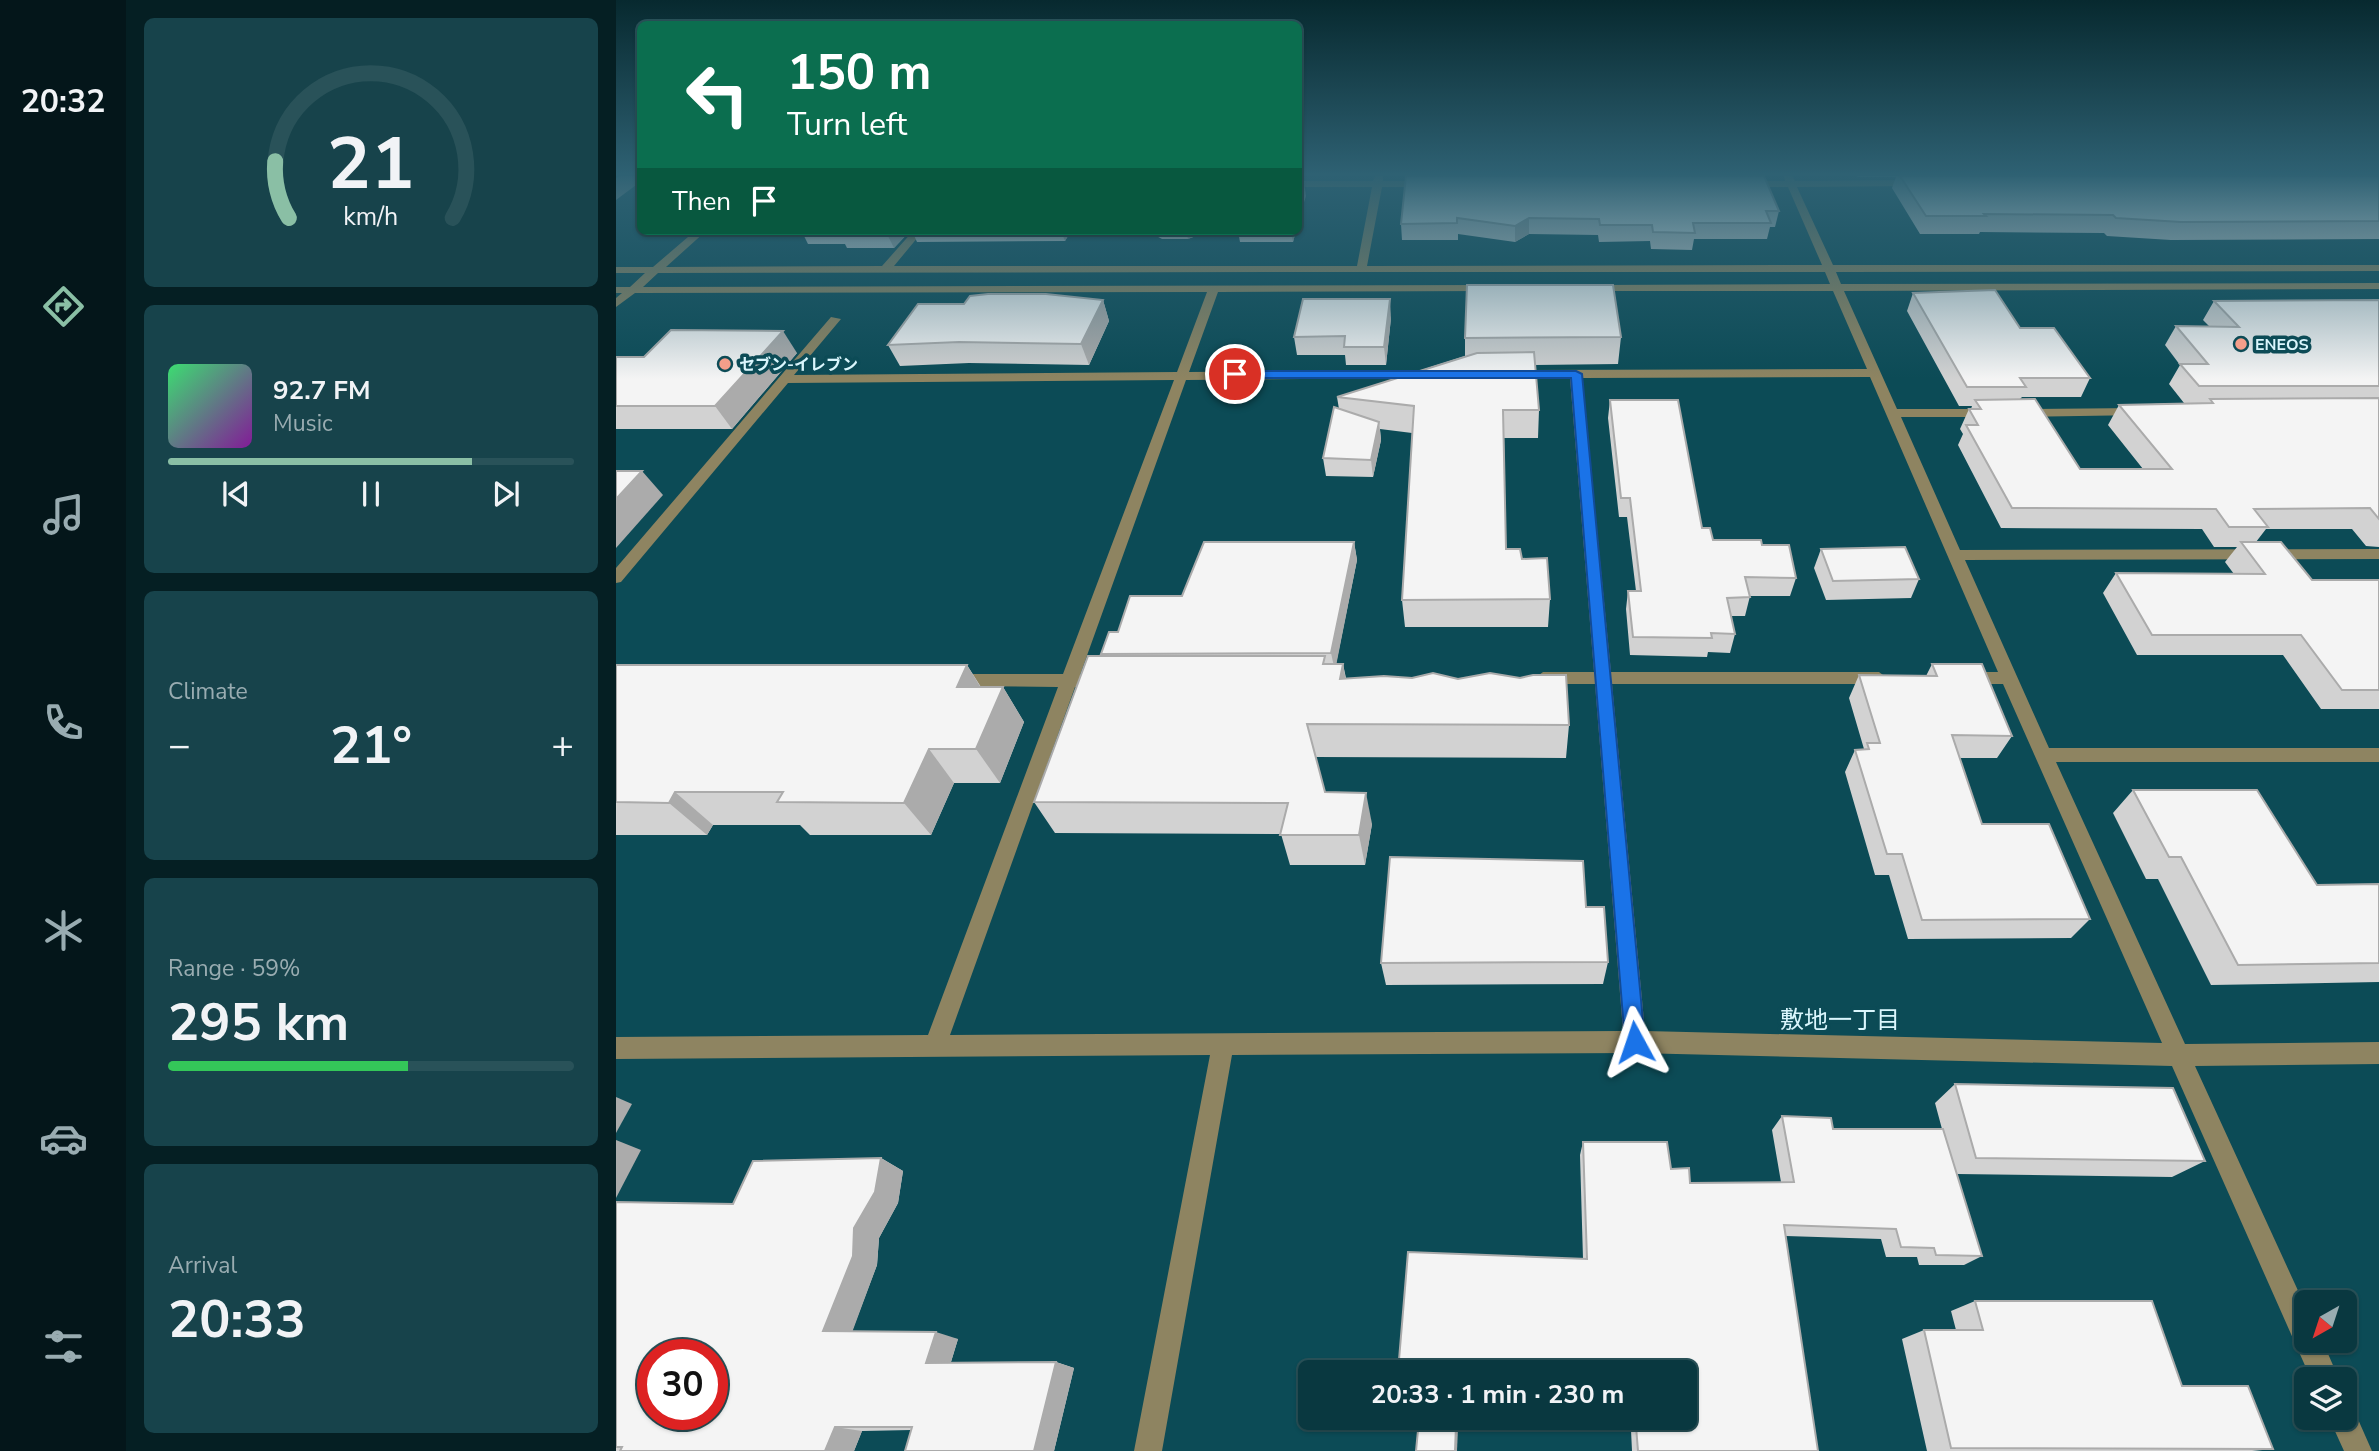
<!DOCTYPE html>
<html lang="en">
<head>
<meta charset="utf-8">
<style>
	:root { --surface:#093840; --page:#17434b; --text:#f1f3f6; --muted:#99acb1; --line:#295259; --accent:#8abfa5 }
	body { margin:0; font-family:"Nunito Sans","Noto Sans JP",sans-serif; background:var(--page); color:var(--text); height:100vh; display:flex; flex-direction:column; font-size:26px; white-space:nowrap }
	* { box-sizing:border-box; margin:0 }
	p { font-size:23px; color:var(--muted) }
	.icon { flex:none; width:38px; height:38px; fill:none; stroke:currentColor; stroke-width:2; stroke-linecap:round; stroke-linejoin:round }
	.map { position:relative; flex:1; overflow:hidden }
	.drawer { display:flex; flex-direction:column; gap:18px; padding:18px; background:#051f23; width:490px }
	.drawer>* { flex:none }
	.top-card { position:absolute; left:21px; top:21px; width:665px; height:214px; border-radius:10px; box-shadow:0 2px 5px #0004,0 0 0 2px var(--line); background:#0b6e4f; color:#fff; overflow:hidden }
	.needle { width:46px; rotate:219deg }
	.tools { position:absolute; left:1678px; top:1290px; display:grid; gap:14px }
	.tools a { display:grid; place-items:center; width:63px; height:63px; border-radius:10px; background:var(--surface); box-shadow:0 2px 5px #0004,0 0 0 2px var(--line); font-size:35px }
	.speed { position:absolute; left:21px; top:1339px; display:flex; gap:14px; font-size:35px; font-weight:700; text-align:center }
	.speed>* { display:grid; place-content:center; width:91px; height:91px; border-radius:50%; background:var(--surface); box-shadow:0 2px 5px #0004,0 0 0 2px var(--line); line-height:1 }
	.speed .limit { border:10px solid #d22; background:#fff; color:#111 }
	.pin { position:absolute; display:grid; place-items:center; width:60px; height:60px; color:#fff; margin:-30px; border:4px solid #fff; border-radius:50%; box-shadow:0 2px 7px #0007 }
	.me { position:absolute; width:77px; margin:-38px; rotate:355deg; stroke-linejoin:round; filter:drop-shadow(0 0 5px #0008) }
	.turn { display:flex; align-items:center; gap:24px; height:147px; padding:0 35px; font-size:32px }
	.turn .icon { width:91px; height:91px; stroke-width:2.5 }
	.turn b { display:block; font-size:49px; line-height:60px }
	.then { display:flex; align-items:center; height:66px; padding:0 35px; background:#0003; gap:14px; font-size:26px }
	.big { font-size:52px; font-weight:700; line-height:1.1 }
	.drawer .card { flex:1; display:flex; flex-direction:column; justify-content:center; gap:10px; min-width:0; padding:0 24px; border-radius:10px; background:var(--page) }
	.drawer .dial { align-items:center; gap:0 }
	.dial svg { height:182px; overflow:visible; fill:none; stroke:var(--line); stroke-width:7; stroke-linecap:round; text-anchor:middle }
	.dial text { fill:var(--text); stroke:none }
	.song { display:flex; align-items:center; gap:21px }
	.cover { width:84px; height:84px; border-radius:10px; background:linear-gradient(135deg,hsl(140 70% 55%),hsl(290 70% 35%)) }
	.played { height:7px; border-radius:4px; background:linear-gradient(90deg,var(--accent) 75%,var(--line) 75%) }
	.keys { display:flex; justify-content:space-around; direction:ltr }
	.heat { display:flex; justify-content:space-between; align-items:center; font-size:38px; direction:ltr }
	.charge { height:10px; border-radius:5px; background:linear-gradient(90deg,#34c759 59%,var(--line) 0) }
	.trip { position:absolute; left:682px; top:1360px; width:399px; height:70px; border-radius:10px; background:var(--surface); box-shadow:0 2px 5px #0004,0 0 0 2px var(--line); font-weight:700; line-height:70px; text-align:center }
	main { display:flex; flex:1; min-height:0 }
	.tabs { display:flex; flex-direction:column; width:126px; justify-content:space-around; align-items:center; background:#04161a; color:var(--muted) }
	.tabs .icon { width:49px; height:49px }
	.tabs .selected { color:var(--accent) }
	.tabs b { font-size:32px; color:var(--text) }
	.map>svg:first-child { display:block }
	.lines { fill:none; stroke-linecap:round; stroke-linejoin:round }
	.minor { fill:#8e8461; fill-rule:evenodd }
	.wall { fill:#d2d2d2 }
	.shaded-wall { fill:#ababab }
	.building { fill:#f4f4f4; stroke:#ababab; stroke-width:2; fill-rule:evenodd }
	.route { fill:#1a73e8; stroke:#114b97; stroke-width:2 }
	.poi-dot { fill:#f49e8a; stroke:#0c4b56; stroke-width:2.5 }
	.labels { text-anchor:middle; stroke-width:7; stroke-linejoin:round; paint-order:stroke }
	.far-poi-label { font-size:16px; font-weight:bold; fill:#daf6fd; stroke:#0c4b56; text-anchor:start }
	.near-neighbourhood-label { font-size:24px; fill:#daf6fd; stroke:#0c4b56 }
</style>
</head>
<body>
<main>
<nav class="tabs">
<b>20:32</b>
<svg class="icon selected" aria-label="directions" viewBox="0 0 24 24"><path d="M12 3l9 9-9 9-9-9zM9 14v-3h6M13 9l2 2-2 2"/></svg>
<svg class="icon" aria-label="music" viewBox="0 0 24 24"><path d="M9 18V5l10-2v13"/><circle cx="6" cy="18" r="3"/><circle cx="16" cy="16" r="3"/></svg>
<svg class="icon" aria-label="phone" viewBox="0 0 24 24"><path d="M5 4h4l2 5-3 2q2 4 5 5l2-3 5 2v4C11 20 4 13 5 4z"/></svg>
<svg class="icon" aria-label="climate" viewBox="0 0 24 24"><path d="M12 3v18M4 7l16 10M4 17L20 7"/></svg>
<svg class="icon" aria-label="car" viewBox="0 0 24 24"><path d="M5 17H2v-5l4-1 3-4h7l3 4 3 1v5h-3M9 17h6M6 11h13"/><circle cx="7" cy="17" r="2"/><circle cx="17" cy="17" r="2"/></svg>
<svg class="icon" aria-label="filters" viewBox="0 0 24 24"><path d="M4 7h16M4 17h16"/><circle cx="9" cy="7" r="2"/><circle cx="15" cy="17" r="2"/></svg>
</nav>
<section class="drawer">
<div class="card dial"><svg viewBox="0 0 100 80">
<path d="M14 69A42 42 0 1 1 86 69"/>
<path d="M14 69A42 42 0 0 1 8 44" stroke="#8abfa5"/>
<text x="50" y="56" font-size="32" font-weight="700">21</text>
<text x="50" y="72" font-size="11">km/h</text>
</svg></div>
<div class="card">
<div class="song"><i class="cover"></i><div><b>92.7 FM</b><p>Music</p></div></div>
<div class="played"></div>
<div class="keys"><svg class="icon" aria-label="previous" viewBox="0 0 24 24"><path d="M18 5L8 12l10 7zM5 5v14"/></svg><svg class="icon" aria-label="pause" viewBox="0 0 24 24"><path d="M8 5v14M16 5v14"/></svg><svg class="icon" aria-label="next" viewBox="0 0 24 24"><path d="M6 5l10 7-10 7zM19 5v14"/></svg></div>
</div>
<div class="card"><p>Climate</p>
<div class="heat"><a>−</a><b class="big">21°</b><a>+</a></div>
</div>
<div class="card"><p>Range · 59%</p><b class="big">295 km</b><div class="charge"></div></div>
<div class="card"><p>Arrival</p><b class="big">20:33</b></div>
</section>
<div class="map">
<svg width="1763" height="1451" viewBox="0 0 1763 1451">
	<rect width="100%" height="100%" fill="#0c4b56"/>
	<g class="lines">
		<g class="minor">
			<path d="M759,176h8v5h45l5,3 -5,3h-46l-15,79 455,-1 -34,-78h-42l-5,-3 5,-3h39l-1,-5h8l3,5 123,-1 5,3 -5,3 -121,1 36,78h546v6l-543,1 5,12 538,-1v6l-535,2 53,118h94l6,4 -6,4h-90l59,133 419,-1v10l-414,1 84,188h330v14h-323l129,282 194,-2v22l-184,2 111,242v32h16l17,39h-28l-139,-313 -537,-13 -403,2 -70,396h-28l76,-396 -594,4v-22l312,-2 130,-348 -103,-1 -8,-6 8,-6h108l111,-294 -386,3 -167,199 -5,1v-15l215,-251 10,2 -47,56 383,-3 30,-80 -572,1 -19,14v-9l6,-5h-6v-6h14l15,-14h-29v-6h37l42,-36h11l-40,36 216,-1 31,-35h10l-29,35h463l15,-79h-74v-6h75zM741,272h468l5,12 -238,1 -6,3 6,3h241l34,78 -354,1 -6,4 6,4h57l24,294h-51l-8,6 8,6h52l28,347 -673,4 125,-348h27l8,-6 -8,-6h-22l106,-295 246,-2 6,-4 -6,-4 -243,2 29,-80 272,-1 6,-3 -6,-3 -847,2 15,-14zM1254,377l128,295h-31l-8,6 8,6h36l159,359 -517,-12 -33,-347h267l8,-6 -8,-6h-268l-29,-294z"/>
			<polygon points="1522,408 1528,412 1527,415 1407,417 1401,413 1407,409"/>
			<polygon points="1729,1405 1737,1408 1756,1451 1728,1451 1713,1418 1729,1418"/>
		</g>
	</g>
	<g class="wall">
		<polygon points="788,176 1148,176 1163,211 1159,227 1154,227 1151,239 1078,239 1076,250 1035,249 1034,241 983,242 982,235 913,234 899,242 842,234 842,240 786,240 785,224 790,176"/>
		<polygon points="1241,176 1763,176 1763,239 1555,240 1491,236 1488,233 1364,232 1363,234 1304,234 1276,188 1280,177 1242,177"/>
		<polygon points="156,231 294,231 278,248 231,248 229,244 192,244 188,236 158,236"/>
		<polygon points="296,231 455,231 449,241 301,242"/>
		<polygon points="531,231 593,231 572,239 546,239"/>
		<polygon points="622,231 680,231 677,242 624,242"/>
		<polygon points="1297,293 1404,328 1474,378 1465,397 1406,397 1404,399 1464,469 1527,469 1492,425 1503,405 1568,403 1553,384 1564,365 1549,345 1560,326 1593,326 1587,320 1598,301 1763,300 1763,547 1750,546 1736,529 1650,529 1640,542 1696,580 1763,580 1763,709 1705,709 1667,655 1521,655 1487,593 1500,573 1618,574 1609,562 1621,547 1598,547 1586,529 1385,528 1342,445 1347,434 1344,429 1353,409 1355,409 1356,406 1343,406 1291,311"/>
		<polygon points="487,300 493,321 473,365 353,363 284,366 272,345 348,304"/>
		<polygon points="775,318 770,365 730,365 729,355 681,355 678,337"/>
		<polygon points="1005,337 1002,364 919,365 923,410 922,438 888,438 890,549 906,559 934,599 932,627 789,627 786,600 796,433 764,429 765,440 757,477 710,476 707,458 723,409 721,397 849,356 849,338"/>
		<polygon points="181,353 116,429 0,429 0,357"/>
		<polygon points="994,400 1086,528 1097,540 1146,545 1180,578 1174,596 1134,596 1129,616 1115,616 1119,634 1114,653 1092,652 1091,657 1014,655 1010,609 1012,591 1020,591 1011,517 1003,517 992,418"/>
		<polygon points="738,542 741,560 720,664 727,664 730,678 953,725 950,758 700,757 709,792 756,824 749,865 674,865 665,834 439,833 418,802 486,656 485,654 502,632 566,596"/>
		<polygon points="1205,549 1303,579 1295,598 1210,600 1198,568"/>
		<polygon points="1316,664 1396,736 1381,758 1344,758 1366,824 1474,919 1455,938 1292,939 1273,875 1259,875 1229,772 1239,750 1248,749 1233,698 1243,675 1310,676"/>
		<polygon points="0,665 351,665 365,687 387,687 408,722 384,783 338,783 315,835 194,835 184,825 97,825 91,835 0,835"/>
		<polygon points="1517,790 1701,885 1763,884 1763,982 1595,985 1542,879 1530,879 1497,813"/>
		<polygon points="970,907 992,962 987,984 770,985 765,963"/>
		<polygon points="1339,1084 1589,1161 1556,1177 1341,1174 1366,1256 1348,1265 1303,1265 1301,1257 1270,1257 1265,1239 1170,1236 1202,1451 1016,1451 1015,1430 842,1429 803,1423 783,1423 778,1419 967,1259 964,1155 967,1142 1055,1169 1074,1183 1165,1182 1156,1130 1166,1116 1217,1129 1326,1129 1319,1103"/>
		<polygon points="265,1158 287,1171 282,1203 263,1238 261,1265 236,1331 342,1339 335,1362 440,1362 458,1368 438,1451 289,1451 295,1430 246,1431 238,1451 0,1451 0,1202 117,1204"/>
		<polygon points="1359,1301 1566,1386 1657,1449 1636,1451 1311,1451 1286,1339 1308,1330 1340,1330 1335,1311"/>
	</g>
	<g class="shaded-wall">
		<polygon points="4,176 24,176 24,182 0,200 0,178"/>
		<polygon points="682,176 688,176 688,178 683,180 684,190 683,196"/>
		<polygon points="688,182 690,196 682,221 682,199"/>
		<polygon points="913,218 913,234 899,242 899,226"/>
		<polygon points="272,231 294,231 278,248 270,232"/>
		<polygon points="445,231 455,231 449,241"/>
		<polygon points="570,231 593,231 572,239"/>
		<polygon points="675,231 680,231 677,242"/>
		<polygon points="774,299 775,318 770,365 768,347"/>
		<polygon points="487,300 493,321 473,365 465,344"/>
		<polygon points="167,331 181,353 116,429 99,406"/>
		<polygon points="763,422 765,440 757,477 755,460"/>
		<polygon points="26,471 47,495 0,548 0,499"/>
		<polygon points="738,542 741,560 719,671 715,653"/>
		<polygon points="727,664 733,697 724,679"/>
		<polygon points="351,665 373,701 341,687"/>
		<polygon points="387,687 408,722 384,783 360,749"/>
		<polygon points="313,749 338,783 315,835 288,803"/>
		<polygon points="59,792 97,825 91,835 53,803"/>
		<polygon points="750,793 756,824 749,865 743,835"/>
		<polygon points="0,1097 16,1104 0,1133"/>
		<polygon points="0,1140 25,1150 0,1198"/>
		<polygon points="265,1158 287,1171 282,1203 263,1238 261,1265 234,1338 207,1331 238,1228"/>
		<polygon points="320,1332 342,1339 333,1368 310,1363"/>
		<polygon points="440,1362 458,1368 438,1451 418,1451"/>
		<polygon points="840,1425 842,1429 841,1451 839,1451"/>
		<polygon points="219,1427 246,1431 238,1451 209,1451"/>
	</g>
	<g class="building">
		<polygon points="790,176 1148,176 1163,211 1150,211 1155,223 1077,223 1079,233 1037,232 1036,225 984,225 983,219 913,218 899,226 841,218 841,223 785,224"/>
		<polygon points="1284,176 1763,176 1763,221 1565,222 1500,218 1497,215 1368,214 1370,216 1310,216"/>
		<polygon points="682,182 688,182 682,199"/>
		<polygon points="224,231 272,231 270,232 223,232"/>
		<polygon points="851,285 997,285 1005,337 849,338"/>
		<polygon points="1379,290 1404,328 1438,328 1474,378 1404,378 1410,387 1351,387 1297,293"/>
		<polygon points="372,294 430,294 487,300 465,344 343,342 272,345 302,304 348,304 354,296"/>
		<polygon points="687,299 774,299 768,347 728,347 729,336 678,337"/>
		<polygon points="1763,300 1763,386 1583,386 1564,364 1592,364 1560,326 1623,327 1598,301"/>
		<polygon points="55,330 167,331 99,406 0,406 0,357 28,357"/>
		<polygon points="918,352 923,410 887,410 890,549 904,549 906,559 931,558 934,599 786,600 798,406 721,397 861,353"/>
		<polygon points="1763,398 1763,519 1754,508 1638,509 1652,527 1613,527 1600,509 1396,508 1350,425 1362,425 1353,409 1365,409 1359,400 1419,399 1464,469 1556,469 1503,405 1597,403 1594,399"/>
		<polygon points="994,400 1062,400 1086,528 1094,528 1097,540 1145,540 1146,545 1173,545 1180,578 1129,577 1134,597 1111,598 1119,634 1095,633 1096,638 1017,637 1012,591 1025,591 1014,498 1005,498"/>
		<polygon points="718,407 763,422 755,460 707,458"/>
		<polygon points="0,471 26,471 0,499"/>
		<polygon points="588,542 738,542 715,653 485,654 493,632 502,632 514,596 566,596"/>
		<polygon points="1625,542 1665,542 1696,580 1763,580 1763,690 1726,690 1685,635 1536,635 1500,573 1649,574"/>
		<polygon points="1289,547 1303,579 1217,581 1205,549"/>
		<polygon points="472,656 709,656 707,664 727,664 724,679 768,676 796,678 817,673 842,679 874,673 904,678 917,675 950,675 953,725 691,724 709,792 750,793 743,835 664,835 672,803 418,802"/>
		<polygon points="1316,664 1366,664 1396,736 1336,735 1366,824 1433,824 1474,919 1306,920 1286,854 1271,854 1239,750 1253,749 1251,743 1264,743 1243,675 1321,676"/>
		<polygon points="0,665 351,665 341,687 387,687 360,749 313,749 288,803 161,802 167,792 59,792 53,803 0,802"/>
		<polygon points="1517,790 1641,790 1701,885 1763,884 1763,963 1622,965 1565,857 1553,857"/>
		<polygon points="774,857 967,861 970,907 988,907 992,962 765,963"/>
		<polygon points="1339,1084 1557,1088 1589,1161 1360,1158"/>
		<polygon points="1166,1116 1215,1118 1217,1129 1327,1129 1366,1256 1320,1255 1318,1248 1285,1247 1280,1229 1168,1225 1202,1451 1022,1451 1020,1426 840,1425 839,1451 800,1451 803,1420 778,1419 778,1418 1069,1418 1069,1372 782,1372 792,1252 971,1259 967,1142 1051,1142 1055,1169 1073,1168 1074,1183 1178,1182"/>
		<path d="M265,1158l-6,34 -21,36 -1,28 -30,75 113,1 -10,31 130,-1 -22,89h-129l7,-24h-77l-10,24h-205l2,-4h-6v-245l117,2 20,-43zM37,1354h59v60h-59z"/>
		<polygon points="1359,1301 1536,1301 1566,1386 1632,1386 1657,1449 1335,1448 1308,1330 1367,1330"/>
	</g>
	<linearGradient id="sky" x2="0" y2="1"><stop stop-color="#07292f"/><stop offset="0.46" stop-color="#2e6173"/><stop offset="1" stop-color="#2e6173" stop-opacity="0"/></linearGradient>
	<rect width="1763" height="379" fill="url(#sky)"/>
	<polygon class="route" points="960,371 966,374 1029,1042 1026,1049 1019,1052 1012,1049 1009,1042 955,378 619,378 613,374 619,371"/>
	<g class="poi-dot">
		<circle cx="1625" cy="344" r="7"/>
		<circle cx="109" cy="364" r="7"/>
	</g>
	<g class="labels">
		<g class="far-poi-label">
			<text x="1639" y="350">ENEOS</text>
			<text x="123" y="370">セブン-イレブン</text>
		</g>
		<g class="near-neighbourhood-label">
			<text x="1224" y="1028">敷地一丁目</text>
		</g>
	</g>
</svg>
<div class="tools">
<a><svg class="needle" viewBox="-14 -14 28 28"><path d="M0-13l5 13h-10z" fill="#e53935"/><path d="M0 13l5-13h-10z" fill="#99acb1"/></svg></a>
<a><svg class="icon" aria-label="layers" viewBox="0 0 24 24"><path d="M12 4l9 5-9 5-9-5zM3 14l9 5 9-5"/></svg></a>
</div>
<div class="speed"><div class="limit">30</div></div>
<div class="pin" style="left:619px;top:374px;background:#d93025"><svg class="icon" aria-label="arrive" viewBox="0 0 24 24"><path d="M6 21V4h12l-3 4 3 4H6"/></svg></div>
<svg class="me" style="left:1019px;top:1042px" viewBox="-20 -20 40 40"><path d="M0-17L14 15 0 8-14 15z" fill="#1a73e8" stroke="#fff" stroke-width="4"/></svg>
<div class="trip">20:33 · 1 min · 230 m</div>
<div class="top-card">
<div class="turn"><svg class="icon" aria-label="left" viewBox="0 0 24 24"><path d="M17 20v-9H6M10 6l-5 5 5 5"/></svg><div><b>150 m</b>Turn left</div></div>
<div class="then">Then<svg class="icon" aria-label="arrive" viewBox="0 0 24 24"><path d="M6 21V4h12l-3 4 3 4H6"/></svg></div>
</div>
</div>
</main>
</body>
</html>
